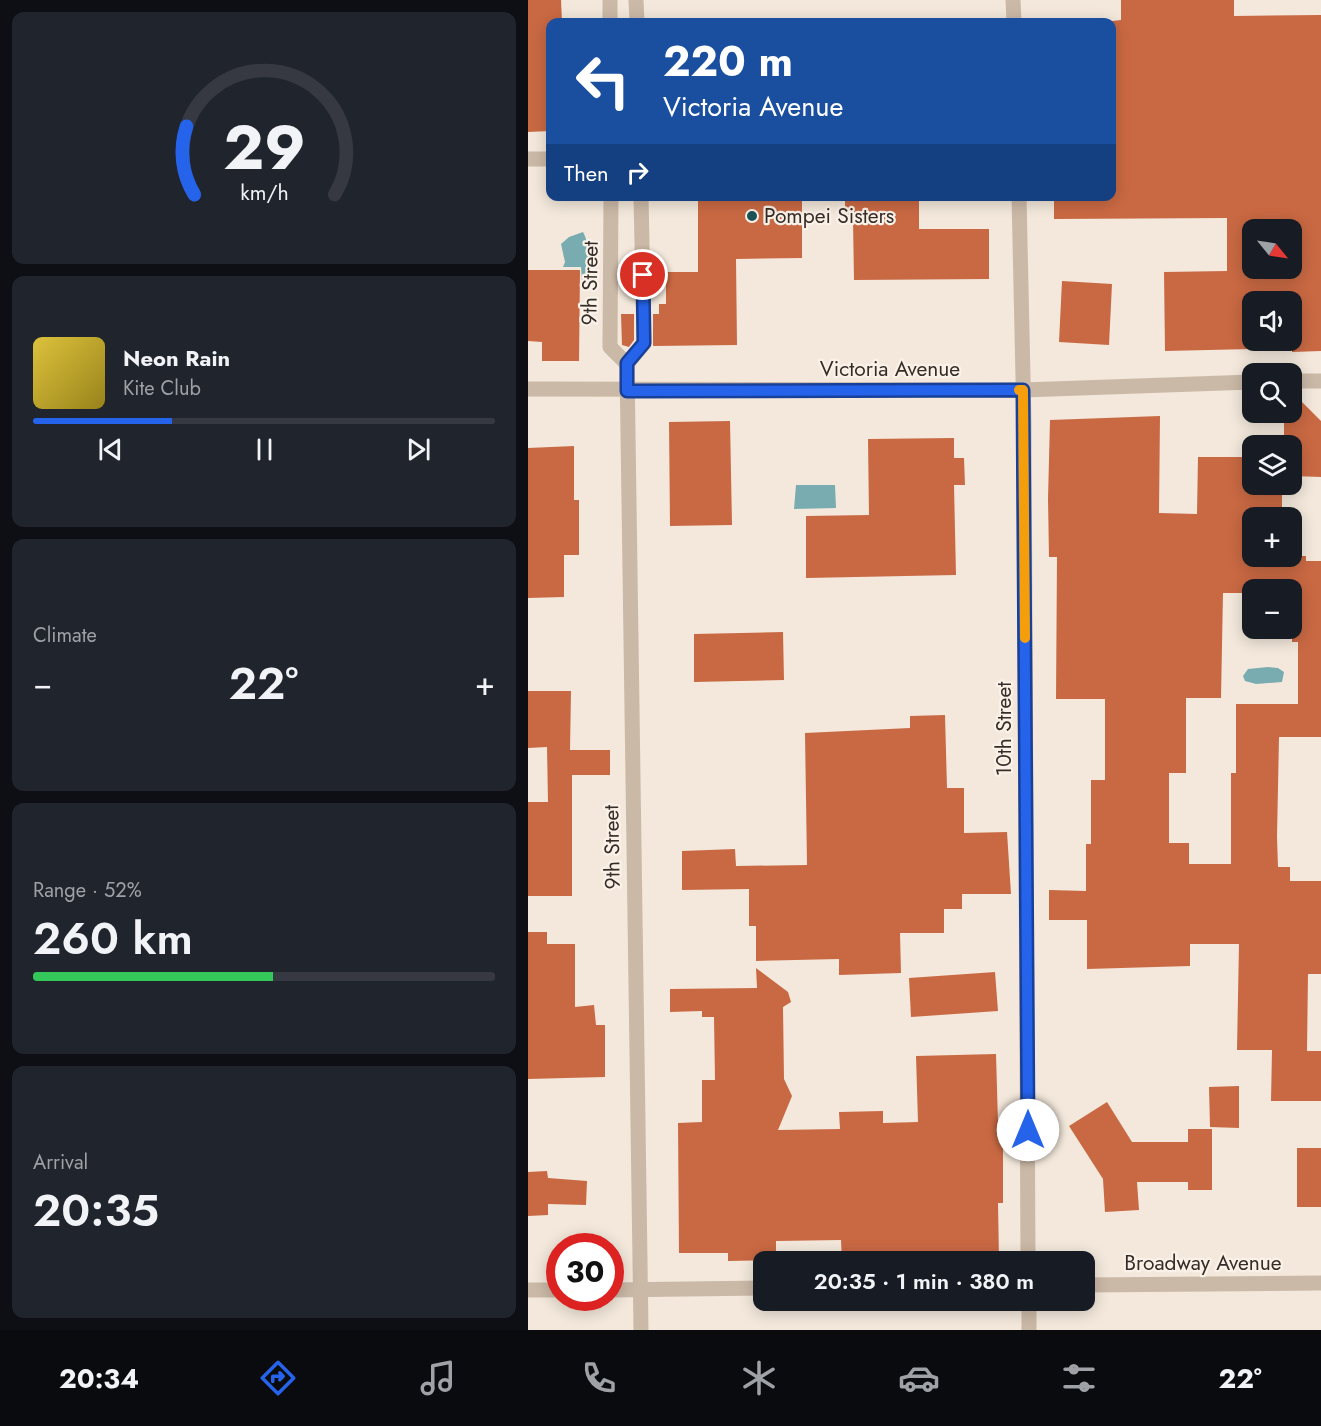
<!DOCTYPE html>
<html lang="en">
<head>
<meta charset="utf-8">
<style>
	:root { --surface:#171b24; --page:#20242c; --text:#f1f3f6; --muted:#9ea1a6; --line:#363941; --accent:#2563eb }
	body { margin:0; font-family:Jost,sans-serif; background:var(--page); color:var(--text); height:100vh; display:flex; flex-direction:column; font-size:22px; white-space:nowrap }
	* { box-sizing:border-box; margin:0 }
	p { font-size:20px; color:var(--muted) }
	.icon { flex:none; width:33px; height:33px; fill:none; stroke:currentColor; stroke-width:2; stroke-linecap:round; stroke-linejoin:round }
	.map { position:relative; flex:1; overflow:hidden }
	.drawer { display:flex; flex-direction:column; gap:12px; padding:12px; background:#0d0f14; width:528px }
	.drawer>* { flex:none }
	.hud { position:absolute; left:18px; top:18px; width:570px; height:183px; border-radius:12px; box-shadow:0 3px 15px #0003; background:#1a4fa0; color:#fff; overflow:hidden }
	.needle { width:39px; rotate:120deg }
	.fabs { position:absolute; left:714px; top:219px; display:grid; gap:12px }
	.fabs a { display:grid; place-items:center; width:60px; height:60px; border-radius:12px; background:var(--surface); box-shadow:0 3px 15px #0003; font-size:30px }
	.speed { position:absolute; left:18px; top:1233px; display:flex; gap:12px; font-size:30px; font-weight:700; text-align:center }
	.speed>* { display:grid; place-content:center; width:78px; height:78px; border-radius:50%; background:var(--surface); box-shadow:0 3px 15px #0003; line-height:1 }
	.speed .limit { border:9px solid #d22; background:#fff; color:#111 }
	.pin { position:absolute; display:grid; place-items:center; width:51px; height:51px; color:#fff; margin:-26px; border:3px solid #fff; border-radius:50%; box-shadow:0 2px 6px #0007 }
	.me { position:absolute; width:66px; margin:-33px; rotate:0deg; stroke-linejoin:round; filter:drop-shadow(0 0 4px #0008) }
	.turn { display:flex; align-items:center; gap:21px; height:126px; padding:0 18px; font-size:27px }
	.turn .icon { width:78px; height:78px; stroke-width:2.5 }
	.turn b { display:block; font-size:42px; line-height:51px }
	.then { display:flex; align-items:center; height:57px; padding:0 18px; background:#0003; gap:12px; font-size:22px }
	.big { font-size:45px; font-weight:600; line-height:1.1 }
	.drawer .tile { flex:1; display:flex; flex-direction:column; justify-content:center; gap:9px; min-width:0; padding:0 21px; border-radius:12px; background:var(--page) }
	.drawer .dial { align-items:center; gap:0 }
	.dial svg { height:156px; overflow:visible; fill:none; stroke:var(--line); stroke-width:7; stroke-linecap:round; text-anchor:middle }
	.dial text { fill:var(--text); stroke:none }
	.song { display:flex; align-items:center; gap:18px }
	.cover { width:72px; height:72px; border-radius:9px; background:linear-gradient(135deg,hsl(50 70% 55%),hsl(50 70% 35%)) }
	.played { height:6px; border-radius:3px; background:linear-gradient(90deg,var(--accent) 30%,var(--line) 30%) }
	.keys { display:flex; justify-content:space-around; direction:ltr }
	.heat { display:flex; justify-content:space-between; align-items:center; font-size:33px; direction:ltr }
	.charge { height:9px; border-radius:4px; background:linear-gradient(90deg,#34c759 52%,var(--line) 0) }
	.trip { position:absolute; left:225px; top:1251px; width:342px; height:60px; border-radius:12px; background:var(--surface); box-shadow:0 3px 15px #0003; font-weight:600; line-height:60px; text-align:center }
	.tab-bar { display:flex; height:96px; justify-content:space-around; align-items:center; background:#090b0e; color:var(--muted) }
	.tab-bar .icon { width:42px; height:42px }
	.tab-bar .current { color:var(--accent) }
	.tab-bar b { font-size:27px; color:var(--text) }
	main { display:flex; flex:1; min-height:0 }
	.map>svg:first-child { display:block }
	.water { fill:#79acb0 }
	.building { fill:#c96943; fill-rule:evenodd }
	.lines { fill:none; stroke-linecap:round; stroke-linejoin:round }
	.minor { stroke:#cbb9a7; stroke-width:15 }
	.route-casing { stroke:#184099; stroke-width:15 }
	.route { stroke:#2563eb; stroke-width:10 }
	.slow { stroke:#f59e0b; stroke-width:10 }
	.poi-dot { fill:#1c535a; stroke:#faf2e8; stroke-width:2 }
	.labels { text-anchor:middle; stroke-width:4.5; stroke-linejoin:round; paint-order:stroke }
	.poi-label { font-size:21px; fill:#372d28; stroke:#faf2e8; text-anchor:start }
	.street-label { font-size:21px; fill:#372d28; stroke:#faf2e8 }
</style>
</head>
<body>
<main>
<section class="drawer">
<div class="tile dial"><svg viewBox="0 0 100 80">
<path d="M14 69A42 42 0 1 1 86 69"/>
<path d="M14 69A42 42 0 0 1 10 34" stroke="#2563eb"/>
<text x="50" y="56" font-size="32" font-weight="700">29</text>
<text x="50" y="72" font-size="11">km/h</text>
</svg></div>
<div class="tile">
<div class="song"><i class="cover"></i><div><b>Neon Rain</b><p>Kite Club</p></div></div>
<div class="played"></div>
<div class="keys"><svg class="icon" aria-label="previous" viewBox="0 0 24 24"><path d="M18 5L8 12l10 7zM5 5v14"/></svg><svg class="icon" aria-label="pause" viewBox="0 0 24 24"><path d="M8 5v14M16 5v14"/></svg><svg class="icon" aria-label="next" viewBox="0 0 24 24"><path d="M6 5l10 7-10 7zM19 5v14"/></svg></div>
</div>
<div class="tile"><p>Climate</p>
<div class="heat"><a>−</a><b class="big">22°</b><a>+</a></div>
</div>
<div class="tile"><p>Range · 52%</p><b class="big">260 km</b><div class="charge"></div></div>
<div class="tile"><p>Arrival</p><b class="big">20:35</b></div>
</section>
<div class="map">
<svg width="793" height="1330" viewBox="0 0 793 1330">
	<rect width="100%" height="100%" fill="#f3e8db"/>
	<g class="water">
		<path d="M55,232c8,14 4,33 4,48l-5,2 -1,-15h-18l2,-5 -4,-18 8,-7z"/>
		<polygon points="268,485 307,485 308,508 266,509"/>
		<polygon points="740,667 750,668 756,672 754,682 728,684 717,681 715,676 720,669"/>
	</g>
	<g class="building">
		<polygon points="0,0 33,0 34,22 22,22 22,131 0,132"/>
		<path d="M593,0h113v16l87,-1v336l-29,1v-50h-40v47l-87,2 -1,-79 63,-1v-53l-173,1v-23h58v-175l9,-1zM724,230h40v38h-40z"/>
		<polygon points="170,196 274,196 274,258 208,259 209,345 125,346 125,314 131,314 131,304 138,304 138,272 170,272"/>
		<polygon points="317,196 380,196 380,199 391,199 391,229 461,229 461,279 326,280 325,220 317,220"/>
		<polygon points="0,270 52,270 51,361 14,361 14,342 0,341"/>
		<polygon points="534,281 584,284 581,345 531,342"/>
		<polygon points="93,314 106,314 106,340 101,347 94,345"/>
		<polygon points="764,392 793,421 793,477 764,476 764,446 756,446 756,412 764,412"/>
		<path d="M632,416l-1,97 38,1 1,-57h54v27h30v34h-30v38h54v5h15v176h-42l-2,100 1,30h12v14h31v93h-13l-1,77h14v50h-50l1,-51h-35l2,-106h-49v22l-103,3v-49h-38v-30l37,1v-47h5v-64h14v-81h-49l1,-142h-8l-1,-58 2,-79zM724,590h40v52h6v62h-62v69h-5v91h-42v-21h-20v-70h17v-75h35l2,-105h29z"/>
		<polygon points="202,421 204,525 142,526 141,422"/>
		<polygon points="426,438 426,458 436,458 437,485 426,485 428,575 278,578 278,516 341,515 340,439"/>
		<polygon points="46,446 46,500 51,500 51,555 36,555 36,597 0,598 0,448"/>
		<polygon points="255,632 256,680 166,682 166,634"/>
		<polygon points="0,691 43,691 42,750 82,750 82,775 44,775 44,896 0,896 0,802 20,802 19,747 0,748"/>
		<polygon points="417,715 419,788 436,788 436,833 479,832 483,894 434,894 434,909 416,909 416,933 372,933 373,973 311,975 311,959 228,961 228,926 221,926 221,889 154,890 154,851 207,849 208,866 279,865 277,733 382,728 382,716"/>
		<polygon points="0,932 19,932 19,944 47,944 47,1007 66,1005 68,1025 77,1025 77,1077 0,1079"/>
		<polygon points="228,968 260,992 263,1002 255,1007 256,1079 264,1096 250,1130 312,1129 311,1112 355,1111 355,1123 390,1122 388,1056 468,1054 470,1123 475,1123 475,1203 470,1203 471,1259 314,1262 313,1240 248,1241 248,1260 200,1261 200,1253 151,1253 150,1123 174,1122 174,1080 187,1080 186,1017 174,1017 174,1011 142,1012 142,989 229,988"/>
		<polygon points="467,972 470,1011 383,1017 381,978"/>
		<polygon points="711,1086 711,1128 682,1127 681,1087"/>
		<polygon points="579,1102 604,1142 660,1142 660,1129 684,1129 684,1190 660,1190 660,1182 609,1182 611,1210 577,1212 575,1179 541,1126"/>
		<rect x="769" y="1148" width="24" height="59"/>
		<polygon points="19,1171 20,1178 59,1181 58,1205 20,1204 20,1215 0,1216 0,1172"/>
	</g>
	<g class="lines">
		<g class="minor">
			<polyline points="82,0 82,22"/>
			<polyline points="108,0 109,22"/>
			<polyline points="485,0 486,22"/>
			<polyline points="0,159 22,159"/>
			<polyline points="83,196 82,347 99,364"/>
			<polyline points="491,196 496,423 500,1262"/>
			<polyline points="764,381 793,381"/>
			<polyline points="0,389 495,390 724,382"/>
			<polyline points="556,1285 793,1283"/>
			<polyline points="0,1290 32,1290"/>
			<polyline points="82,1290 236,1288"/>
			<polyline points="501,1300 501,1330"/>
			<polyline points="113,1330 99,364 116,343 113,196"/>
		</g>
	</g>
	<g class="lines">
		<defs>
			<polyline id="route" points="115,275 116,343 99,363 99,391 495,390 500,1130"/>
		</defs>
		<use href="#route" class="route-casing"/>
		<use href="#route" class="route"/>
		<polyline class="slow" points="491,390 495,390 497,638"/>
	</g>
	<circle class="poi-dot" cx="224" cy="216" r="6"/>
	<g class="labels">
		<g class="poi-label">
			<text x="236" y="223">Pompei Sisters</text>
		</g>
		<g class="street-label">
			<text transform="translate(62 283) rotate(-89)" y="7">9th Street</text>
			<text x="362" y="376">Victoria Avenue</text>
			<text transform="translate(476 729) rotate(-90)" y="7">10th Street</text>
			<text transform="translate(84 847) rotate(-91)" y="7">9th Street</text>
			<text x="675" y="1270">Broadway Avenue</text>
		</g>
	</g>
</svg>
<div class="fabs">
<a><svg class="needle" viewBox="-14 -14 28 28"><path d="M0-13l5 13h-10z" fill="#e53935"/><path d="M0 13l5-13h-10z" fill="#9ea1a6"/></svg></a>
<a><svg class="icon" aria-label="sound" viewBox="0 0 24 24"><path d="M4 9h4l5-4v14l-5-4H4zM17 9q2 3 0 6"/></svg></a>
<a><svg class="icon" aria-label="search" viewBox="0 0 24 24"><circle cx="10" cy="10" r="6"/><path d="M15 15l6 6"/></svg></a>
<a><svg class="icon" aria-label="layers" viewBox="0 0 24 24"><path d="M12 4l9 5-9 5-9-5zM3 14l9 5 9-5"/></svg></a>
<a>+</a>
<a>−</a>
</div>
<div class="speed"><div class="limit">30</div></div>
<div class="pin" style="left:115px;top:275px;background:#d93025"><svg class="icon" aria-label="arrive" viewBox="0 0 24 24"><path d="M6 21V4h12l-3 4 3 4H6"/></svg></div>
<svg class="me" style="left:500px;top:1130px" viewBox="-20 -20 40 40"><circle r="19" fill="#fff"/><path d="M0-13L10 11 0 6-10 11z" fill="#2563eb"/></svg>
<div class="trip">20:35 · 1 min · 380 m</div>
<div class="hud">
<div class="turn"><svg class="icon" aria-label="left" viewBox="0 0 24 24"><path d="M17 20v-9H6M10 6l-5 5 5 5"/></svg><div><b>220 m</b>Victoria Avenue</div></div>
<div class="then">Then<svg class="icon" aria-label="right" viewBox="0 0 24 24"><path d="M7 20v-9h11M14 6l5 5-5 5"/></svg></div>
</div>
</div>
</main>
<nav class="tab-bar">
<b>20:34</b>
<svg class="icon current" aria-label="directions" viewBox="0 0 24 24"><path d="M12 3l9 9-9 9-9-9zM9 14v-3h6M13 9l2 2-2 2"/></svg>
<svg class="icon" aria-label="music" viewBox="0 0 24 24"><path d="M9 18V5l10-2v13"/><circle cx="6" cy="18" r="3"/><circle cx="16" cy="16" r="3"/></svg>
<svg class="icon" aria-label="phone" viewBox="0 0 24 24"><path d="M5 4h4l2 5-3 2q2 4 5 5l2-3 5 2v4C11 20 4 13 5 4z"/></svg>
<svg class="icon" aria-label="climate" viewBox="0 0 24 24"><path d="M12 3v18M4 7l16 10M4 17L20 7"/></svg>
<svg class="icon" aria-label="car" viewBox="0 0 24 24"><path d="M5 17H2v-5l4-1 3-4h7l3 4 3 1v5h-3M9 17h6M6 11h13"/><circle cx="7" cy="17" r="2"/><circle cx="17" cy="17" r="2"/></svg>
<svg class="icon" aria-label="filters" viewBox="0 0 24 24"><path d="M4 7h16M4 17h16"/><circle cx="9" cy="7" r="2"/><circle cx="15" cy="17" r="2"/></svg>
<b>22°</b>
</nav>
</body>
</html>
